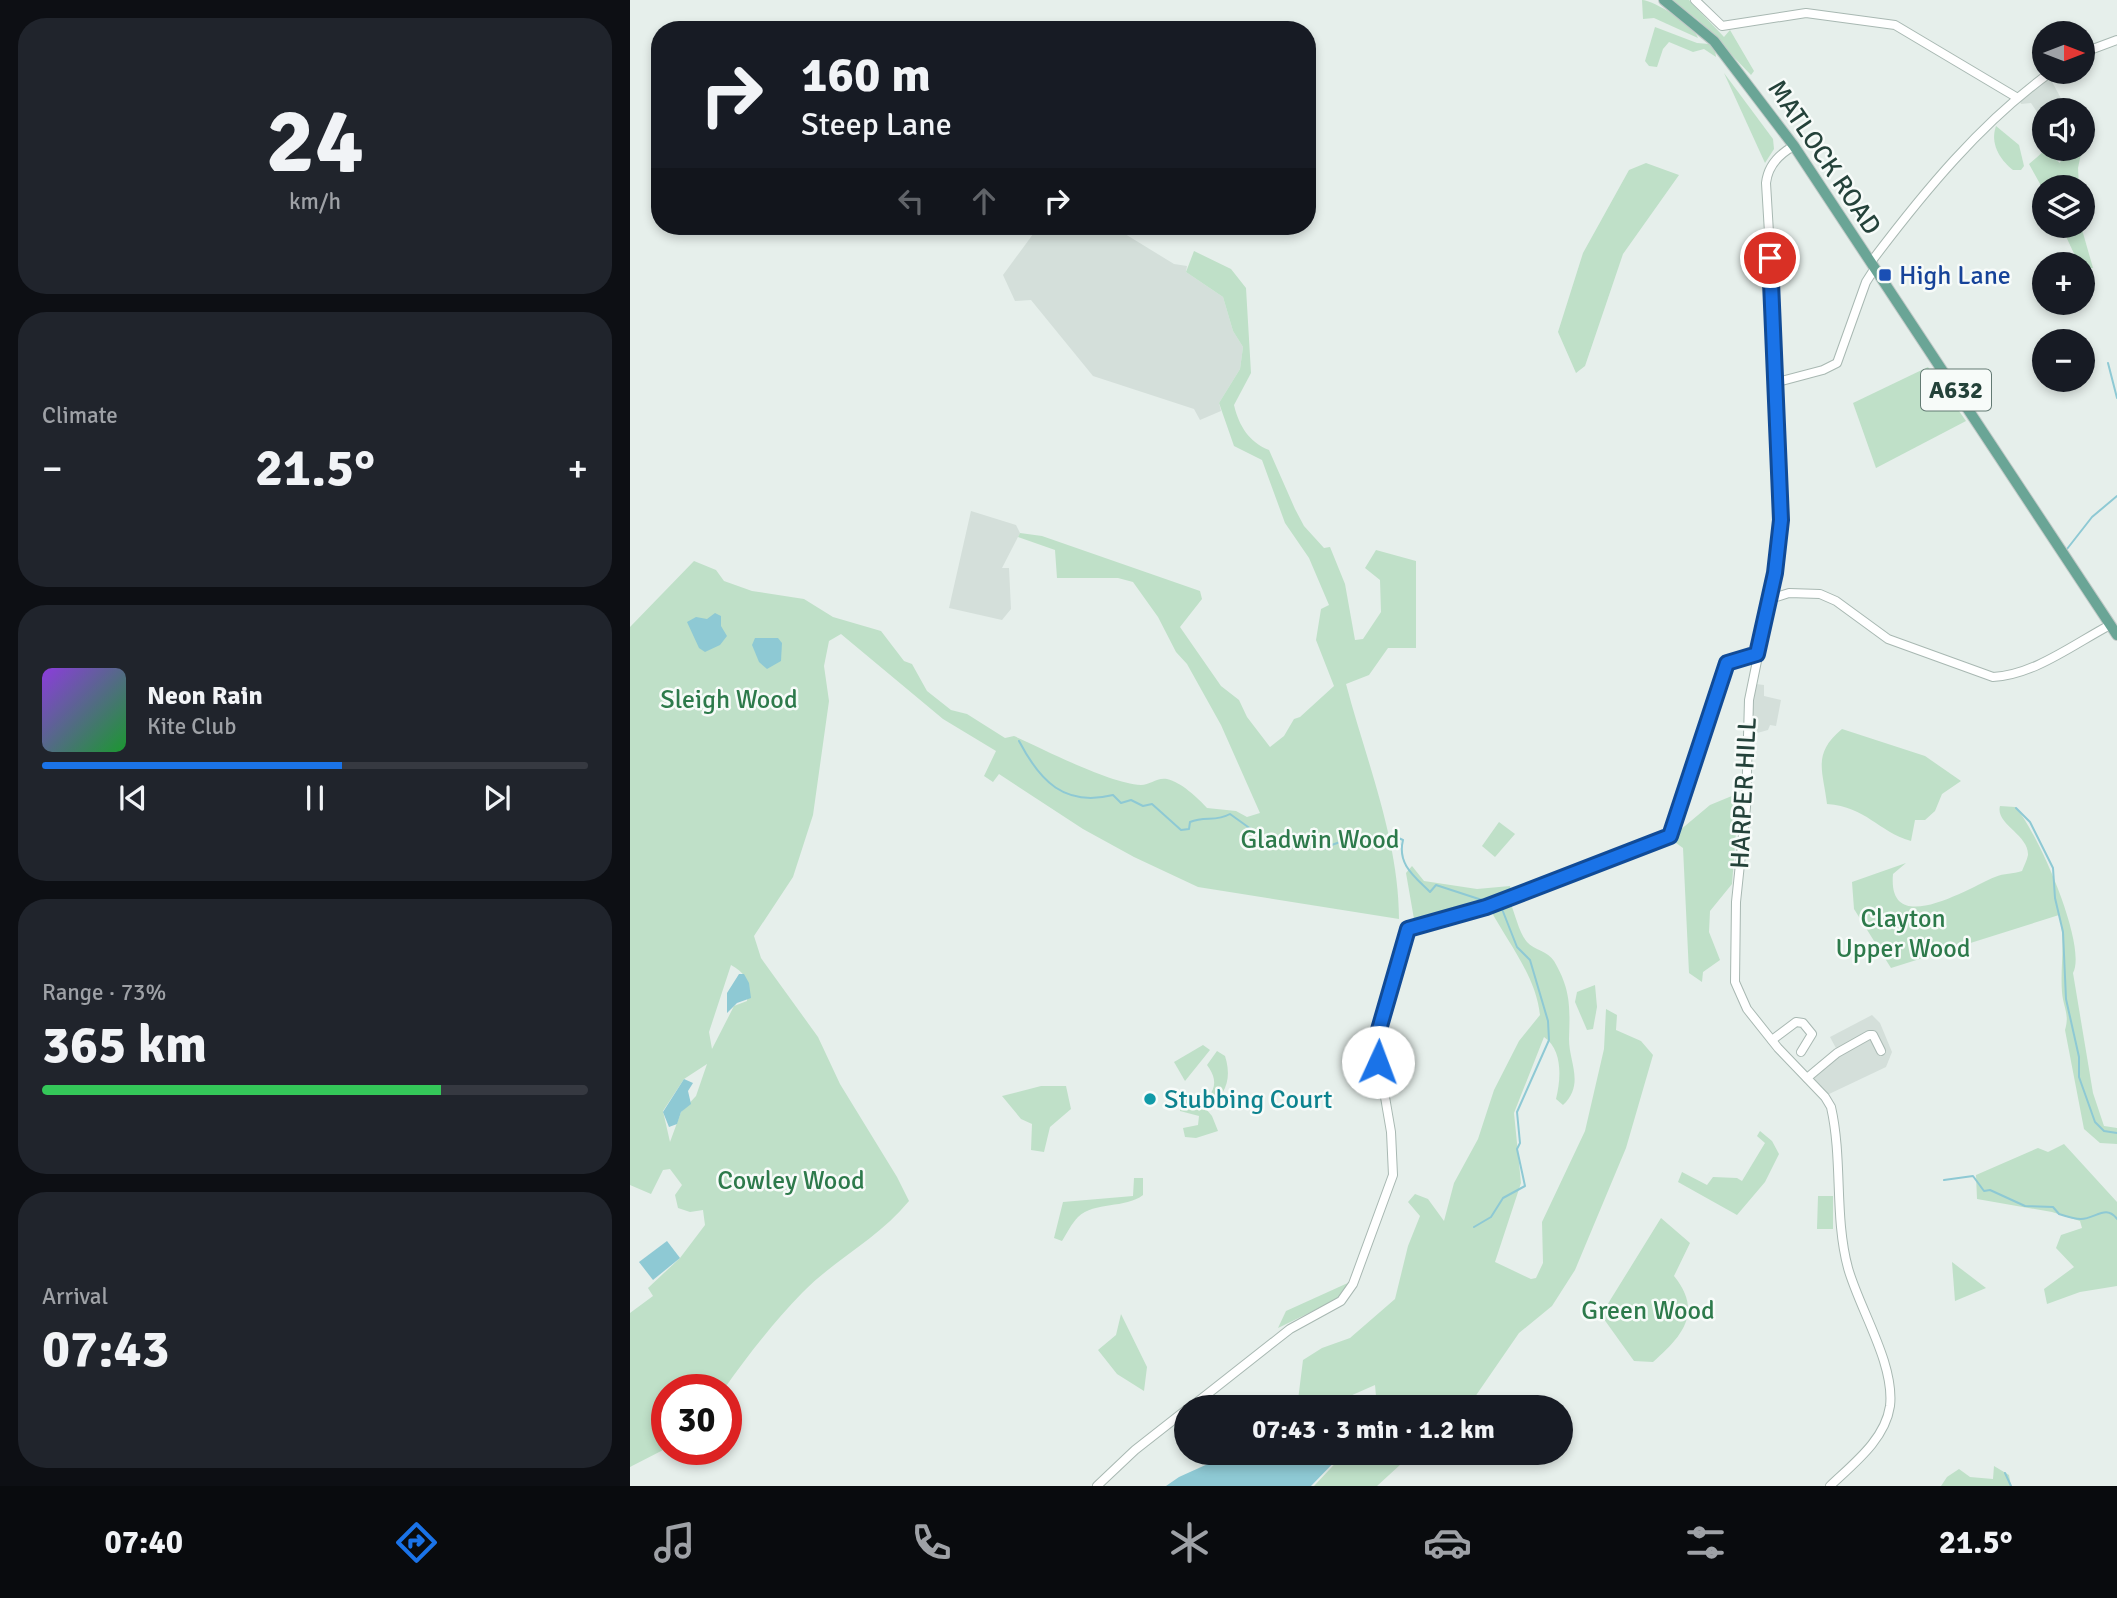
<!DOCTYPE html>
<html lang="en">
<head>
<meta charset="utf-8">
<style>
	:root { --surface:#171b24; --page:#20242c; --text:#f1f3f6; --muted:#9ea1a6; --line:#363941; --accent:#1a73e8 }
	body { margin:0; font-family:Signika,sans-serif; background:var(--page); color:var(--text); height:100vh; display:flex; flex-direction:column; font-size:26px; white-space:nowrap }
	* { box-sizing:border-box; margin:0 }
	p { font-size:23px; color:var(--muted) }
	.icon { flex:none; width:38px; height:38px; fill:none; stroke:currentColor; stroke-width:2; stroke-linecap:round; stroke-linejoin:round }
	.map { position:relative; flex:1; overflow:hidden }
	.drawer { display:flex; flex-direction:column; gap:18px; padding:18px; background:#0d0f14; width:630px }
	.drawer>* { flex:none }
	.top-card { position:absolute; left:21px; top:21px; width:665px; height:214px; border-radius:28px; box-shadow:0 4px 10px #0003; background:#171b24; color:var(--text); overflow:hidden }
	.needle { width:46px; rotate:90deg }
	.controls { position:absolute; left:1402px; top:21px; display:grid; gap:14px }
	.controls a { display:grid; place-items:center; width:63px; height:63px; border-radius:50%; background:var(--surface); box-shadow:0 4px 10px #0003; font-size:35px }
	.speed { position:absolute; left:21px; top:1374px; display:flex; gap:14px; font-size:35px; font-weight:700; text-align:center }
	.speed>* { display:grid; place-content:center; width:91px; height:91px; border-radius:50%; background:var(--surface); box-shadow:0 4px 10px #0003; line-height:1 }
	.speed .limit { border:10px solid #d22; background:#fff; color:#111 }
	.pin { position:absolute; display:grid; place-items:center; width:60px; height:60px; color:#fff; margin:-30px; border:4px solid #fff; border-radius:50%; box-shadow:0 2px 7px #0007 }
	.me { position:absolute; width:77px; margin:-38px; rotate:2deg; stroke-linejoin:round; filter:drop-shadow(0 0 5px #0008) }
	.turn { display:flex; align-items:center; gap:24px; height:147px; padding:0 35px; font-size:32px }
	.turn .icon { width:91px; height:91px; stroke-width:2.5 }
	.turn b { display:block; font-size:49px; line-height:60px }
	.lanes { display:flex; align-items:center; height:66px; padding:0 35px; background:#0003; justify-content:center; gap:35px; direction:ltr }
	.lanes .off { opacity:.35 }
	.big { font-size:52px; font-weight:800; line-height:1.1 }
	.drawer .card { flex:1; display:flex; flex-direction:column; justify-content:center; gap:10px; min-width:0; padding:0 24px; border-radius:28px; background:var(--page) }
	.drawer .dial { align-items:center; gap:0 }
	.dial b { font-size:91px; line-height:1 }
	.song { display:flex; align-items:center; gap:21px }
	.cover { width:84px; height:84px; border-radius:10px; background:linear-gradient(135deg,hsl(270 70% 55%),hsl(130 70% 35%)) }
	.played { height:7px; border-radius:4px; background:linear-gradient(90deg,var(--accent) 55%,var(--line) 55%) }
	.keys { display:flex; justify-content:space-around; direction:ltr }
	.heat { display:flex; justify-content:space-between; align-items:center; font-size:38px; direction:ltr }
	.charge { height:10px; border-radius:5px; background:linear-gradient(90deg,#34c759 73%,var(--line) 0) }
	.trip { position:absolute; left:544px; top:1395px; width:399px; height:70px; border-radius:35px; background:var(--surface); box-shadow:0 4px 10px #0003; font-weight:800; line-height:70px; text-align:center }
	.dock { display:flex; height:112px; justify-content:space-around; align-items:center; background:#090b0e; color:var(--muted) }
	.dock .icon { width:49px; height:49px }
	.dock .active { color:var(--accent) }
	.dock b { font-size:32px; color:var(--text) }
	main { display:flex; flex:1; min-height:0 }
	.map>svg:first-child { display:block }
	.built { fill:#d4dfda }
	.green { fill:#bfe0c8; fill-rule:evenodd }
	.water { fill:#8ec9d4 }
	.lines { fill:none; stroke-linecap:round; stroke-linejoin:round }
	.stream { stroke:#8ec9d4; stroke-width:2 }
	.minor-casing { stroke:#a8b8b2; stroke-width:10 }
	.major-casing { stroke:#c2cac8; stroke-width:12 }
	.minor { stroke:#fff; stroke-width:8 }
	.major { stroke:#6aa596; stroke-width:10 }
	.route-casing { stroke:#114b97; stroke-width:18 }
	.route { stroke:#1a73e8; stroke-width:12 }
	.transit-dot { fill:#1a4fb4; stroke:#f7fbf9; stroke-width:2.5 }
	.culture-dot { fill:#0f9aa8; stroke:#f7fbf9; stroke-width:2.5 }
	.labels { text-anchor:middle; stroke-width:5; stroke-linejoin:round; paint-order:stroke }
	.shield { fill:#f7fbf9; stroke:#637a73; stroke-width:2 }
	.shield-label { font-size:24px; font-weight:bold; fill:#24423a }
	.street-label { font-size:26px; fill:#24423a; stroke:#f7fbf9 }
	.transit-label { font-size:26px; fill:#164399; stroke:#f7fbf9; text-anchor:start }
	.park-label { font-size:26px; fill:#2d7a4b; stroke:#f7fbf9 }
	.culture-label { font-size:26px; fill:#0d838f; stroke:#f7fbf9; text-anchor:start }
</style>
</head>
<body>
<main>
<section class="drawer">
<div class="card dial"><b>24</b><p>km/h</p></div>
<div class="card"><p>Climate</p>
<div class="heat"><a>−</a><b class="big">21.5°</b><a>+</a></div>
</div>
<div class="card">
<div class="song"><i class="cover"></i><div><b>Neon Rain</b><p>Kite Club</p></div></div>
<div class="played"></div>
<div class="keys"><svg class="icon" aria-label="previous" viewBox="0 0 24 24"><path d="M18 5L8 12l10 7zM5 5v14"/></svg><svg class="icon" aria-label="pause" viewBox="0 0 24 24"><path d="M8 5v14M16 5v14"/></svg><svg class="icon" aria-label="next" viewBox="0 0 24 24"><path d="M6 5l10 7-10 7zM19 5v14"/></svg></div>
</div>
<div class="card"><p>Range · 73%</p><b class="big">365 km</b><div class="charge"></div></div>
<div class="card"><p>Arrival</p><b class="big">07:43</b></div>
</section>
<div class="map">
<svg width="1487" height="1486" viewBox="0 0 1487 1486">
	<rect width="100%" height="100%" fill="#e6efeb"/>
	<g class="built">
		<polygon points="1419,76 1435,106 1428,110 1414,110 1413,121 1401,103 1391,104 1390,101"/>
		<polygon points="409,226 482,226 544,264 557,266 556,272 593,297 603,331 613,347 610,369 589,403 591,411 570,420 564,409 463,376 401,300 385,301 373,275"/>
		<polygon points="341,511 386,525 390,533 372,568 379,568 381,609 372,620 319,608"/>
		<polygon points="1126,684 1134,685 1134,696 1151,700 1146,726 1140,725 1138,730 1120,735"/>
		<polygon points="1242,1015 1250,1023 1262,1052 1256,1067 1197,1095 1179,1072 1207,1050 1200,1037"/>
	</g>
	<g class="green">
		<path d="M1012,0c12,0 52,26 56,38l-44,-20 -11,1z"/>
		<polygon points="1041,0 1059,0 1094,37 1100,30 1124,71 1121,75 1068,20"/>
		<polygon points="1025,27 1067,43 1079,44 1085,50 1086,57 1074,49 1063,52 1039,42 1033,49 1027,67 1019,66 1015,61"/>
		<polygon points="1094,73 1143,139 1144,149 1135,163"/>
		<path d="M1366,126l23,19 5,21 -3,4h-8c-14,-11 -23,-27 -17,-44z"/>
		<polygon points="1435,149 1452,149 1448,168 1449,187 1414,187 1414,191 1399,164 1414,151 1430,163"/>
		<polygon points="1016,163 1049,175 993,254 955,366 946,373 928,332 953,253 999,170"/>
		<polygon points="1431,226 1451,226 1463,268 1453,268 1452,264 1449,264"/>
		<path d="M564,251l37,18 15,19 5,85 -17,32c5,21 15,37 35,45l26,59 9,17 20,22 6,-1 15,37 10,56 8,-1 18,-27 -1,-32 -15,-12 11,-18 40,11v87h-28l-19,27 -23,9c20,76 53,156 53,235l-201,-32 -64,-30 -51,-28 -84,-55 -6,8 -9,-6 12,-25 -53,-32 -102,-85 -12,7 -5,25 5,35 -16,114 -20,62 -39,59 7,22 57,79 22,47 57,93 12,24c-30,37 -74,58 -107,92 -28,29 -55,63 -78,96l-57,1v58l-37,19v-154l23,-17 -5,-8 32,-30 25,-33 -2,-15 -13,2 -12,-4 -3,-13 7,-10 -12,-16 -7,1 -12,24 -21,-9v-558l64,-66 22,9 8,11 28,10 52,8 29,18 48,14 23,30 8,3 15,27 24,19 16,4 38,24 9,-2c32,14 94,47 127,49 9,0 16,-8 26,-6 14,3 31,19 40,29l29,3 11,6 13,-4 -39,-88 -34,-61 -11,-12 -18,-35 -25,-35 -15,-4h-61l-2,-28 -37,-13 2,-4 22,3 158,55 2,8 -22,28 41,59 18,14 8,17 23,30 14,-11 10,-17 6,-2 34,-31 -18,-46 5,-31 8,-4 -20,-47 -24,-35 -23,-63 -28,-14 -15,-43 21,-34 3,-22 -10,-16 -10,-34 -37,-25zM101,965c17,10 18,17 16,36l-13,5 -22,43 -3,-17zM77,1064l-11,32 -15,16 -11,30 -7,-31 21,-32z"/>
		<polygon points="1298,367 1336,421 1246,468 1223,403"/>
		<path d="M1212,729l83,27 36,25 -19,13 -7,17 -10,9h-10l-4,21c-34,-10 -44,-34 -84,-37 -4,-34 -15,-50 15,-75z"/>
		<polygon points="1109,793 1102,884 1080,911 1079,932 1090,960 1073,972 1072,982 1059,973 1053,848 1042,840 1043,836 1080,805"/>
		<path d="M1370,806l15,1c21,21 73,139 58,166l20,120 11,33 13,2v16l-17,-1 -16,-14 -19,-99c5,-16 -2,-23 -3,-38 -2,-26 4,-52 -3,-77l-168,53 -37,-59 -2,-27 54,-19 -13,11c-6,66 77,13 102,3 9,-4 18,-3 27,-6 2,-5 5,-11 6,-16 1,-20 -33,-31 -28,-49z"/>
		<polygon points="869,822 885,834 865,857 852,846"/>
		<polygon points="782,866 794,881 847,889 880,886 882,893 784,919 776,873"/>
		<path d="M880,902c5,11 9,31 17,40 7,8 21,9 27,19 17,29 16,46 15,78 0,24 16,45 -6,66l-7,-6c5,-20 7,-49 -12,-62l-30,76 7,70 -26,79 36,17 5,-1 7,-15 -1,-41 43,-91 19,-82 2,-40 11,6 -1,15 25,11 12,14 -27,93 -51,122 -23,36 -33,27 -51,74h-91l-2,-22 -50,22h-19l-8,-7 5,-40 19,-12 28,-10 45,-39 13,-53 12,-30 -12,-14 7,-8 13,5 16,22 10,-38 24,-44 16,-49 25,-49 21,-26c-4,-39 -32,-72 -50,-106z"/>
		<polygon points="965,985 967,1007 963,1029 957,1030 945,1002 947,992"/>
		<polygon points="573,1045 580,1050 555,1081 544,1062"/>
		<path d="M587,1051l8,5c5,16 4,29 -6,42l-8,-5c6,-9 3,-19 -4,-28z"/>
		<polygon points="411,1086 436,1086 441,1109 420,1127 414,1152 401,1150 402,1124 391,1119 372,1096"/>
		<polygon points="558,1095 565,1096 582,1116 588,1131 566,1138 555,1137 553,1128 568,1125 569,1116 550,1111 550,1105"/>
		<polygon points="1130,1131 1142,1141 1149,1154 1135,1182 1107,1215 1048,1182 1052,1172 1077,1185 1083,1177 1107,1178 1112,1181 1135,1143 1127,1136"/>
		<polygon points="1434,1144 1487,1202 1487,1286 1450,1292 1417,1304 1414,1289 1444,1267 1426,1248 1431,1235 1452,1228 1450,1221 1422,1212 1347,1199 1346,1175 1408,1148 1418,1152"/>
		<path d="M504,1178h9v17c-18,14 -48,6 -65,22 -6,6 -11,16 -16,24l-8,-3 9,-36 70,-6z"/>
		<polygon points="1188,1196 1203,1196 1203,1229 1187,1229"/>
		<path d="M1031,1218l29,25 -16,33c30,37 7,61 -21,86l-19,-1 -33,-46z"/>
		<polygon points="1322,1262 1356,1288 1325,1301"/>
		<polygon points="720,1282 712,1297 648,1328 656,1311"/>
		<polygon points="491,1314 517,1367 514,1391 487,1374 468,1350 486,1335"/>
		<polygon points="715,1453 715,1452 783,1453 747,1486 684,1486"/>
		<polygon points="1364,1466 1379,1475 1381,1486 1311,1486 1317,1477 1329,1469 1340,1477 1363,1479"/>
	</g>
	<g class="water">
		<polygon points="85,613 91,616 91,626 97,636 90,645 75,652 69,648 57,622 66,617 77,619"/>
		<polygon points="125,638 148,638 152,643 151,661 137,669 129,662 122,645"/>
		<polygon points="109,974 114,974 119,983 121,998 107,1003 97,1013 97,993"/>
		<polygon points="54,1079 63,1083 58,1091 61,1104 51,1112 47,1124 39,1127 33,1112"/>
		<polygon points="37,1241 50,1258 23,1280 9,1262"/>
		<polygon points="602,1453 602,1452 713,1453 681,1486 536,1486 549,1477"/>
	</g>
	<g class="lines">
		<g class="stream">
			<polyline points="1478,363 1487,398"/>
			<polyline points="1437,549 1462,517 1487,496"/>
			<path d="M389,741c21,40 45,66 94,54l8,8 10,-3 12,6 9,-2 29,26 8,-1 1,-7c15,-6 26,0 40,-8l32,23 23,1 9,9h7l7,-7 12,9 26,-9 6,3 42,-7 9,4c-6,24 11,36 27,52l6,-7 52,17"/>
			<polyline points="1386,808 1400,822 1423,868 1425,898 1433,932 1436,999 1449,1057 1449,1077 1465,1122 1474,1131 1487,1133"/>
			<path d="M1314,1180l29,-4 11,15 6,-1 35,16 28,1 6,7c6,2 16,5 22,5 14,0 25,-15 36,0"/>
			<polyline points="844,1227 861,1217 873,1198 895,1186 887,1149 890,1143 887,1112 919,1040 918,1021 900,960 887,947 872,909 866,906"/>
			<polyline points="1375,1473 1381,1486"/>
		</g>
		<defs>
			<g id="minor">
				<polyline points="1065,0 1092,26 1176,13 1265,25 1386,97"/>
				<polyline points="1452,53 1487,40"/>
				<path d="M1164,146c-15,8 -26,19 -28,37l12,199 3,138 -6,53 -26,127 -3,107 -10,95 -1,80 12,27 31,39 47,49 6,10c12,53 3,109 17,161 11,40 47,96 42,138 -5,34 -37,58 -60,80"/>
				<path d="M1241,262c52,-69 110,-140 180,-190"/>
				<polyline points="1148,382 1193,370 1207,363 1236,282 1245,268"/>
				<path d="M1140,599l19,-6 31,1 16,7 52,38 105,38c41,-2 81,-33 117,-52"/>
				<polyline points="1142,1040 1166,1022 1173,1023 1182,1034 1171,1052"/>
				<polyline points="1177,1078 1207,1053 1239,1035 1243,1035 1251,1051"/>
				<polyline points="561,1407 660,1329 711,1301 723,1284 763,1175 761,1132 749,1062 748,1033 778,928 856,907 1039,837 1097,663 1127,654"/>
				<polyline points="467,1486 505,1450 556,1410"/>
			</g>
			<polyline id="major" points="1034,0 1084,41 1164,146 1487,635"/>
		</defs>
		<use href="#minor" class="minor-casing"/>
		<use href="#major" class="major-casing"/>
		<use href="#minor" class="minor"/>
		<use href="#major" class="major"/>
	</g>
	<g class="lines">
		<defs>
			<polyline id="route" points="748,1062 748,1033 778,929 856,907 1040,836 1097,663 1127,654 1145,573 1151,520 1140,258"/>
		</defs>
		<use href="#route" class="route-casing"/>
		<use href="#route" class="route"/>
	</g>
	<rect class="transit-dot" x="1248" y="268" width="14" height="14" rx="3.5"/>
	<circle class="culture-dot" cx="520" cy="1099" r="7"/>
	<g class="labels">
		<rect class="shield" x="1291" y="369.5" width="70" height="41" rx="5"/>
		<g class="shield-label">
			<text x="1326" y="398">A632</text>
		</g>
		<g class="street-label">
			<text transform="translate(1195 157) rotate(56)" y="9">MATLOCK ROAD</text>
			<text transform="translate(1113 793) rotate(-87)" y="9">HARPER HILL</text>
		</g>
		<g class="transit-label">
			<text x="1269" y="284">High Lane</text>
		</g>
		<g class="park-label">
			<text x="99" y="708">Sleigh Wood</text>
			<text x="690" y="848">Gladwin Wood</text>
			<text x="1273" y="927">Clayton<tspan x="1273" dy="30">Upper Wood</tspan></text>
			<text x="161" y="1189">Cowley Wood</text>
			<text x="1018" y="1319">Green Wood</text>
		</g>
		<g class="culture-label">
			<text x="534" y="1108">Stubbing Court</text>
		</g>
	</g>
</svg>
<div class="controls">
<a><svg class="needle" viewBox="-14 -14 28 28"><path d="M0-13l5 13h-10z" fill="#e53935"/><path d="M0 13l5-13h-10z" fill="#9ea1a6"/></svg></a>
<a><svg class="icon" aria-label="sound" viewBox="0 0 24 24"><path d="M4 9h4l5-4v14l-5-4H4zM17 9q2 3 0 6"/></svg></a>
<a><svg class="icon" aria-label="layers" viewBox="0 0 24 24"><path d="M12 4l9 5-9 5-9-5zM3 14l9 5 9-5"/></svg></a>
<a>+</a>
<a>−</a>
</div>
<div class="speed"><div class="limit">30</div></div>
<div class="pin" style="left:1140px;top:258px;background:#d93025"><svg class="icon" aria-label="arrive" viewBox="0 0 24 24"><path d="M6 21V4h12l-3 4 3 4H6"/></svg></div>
<svg class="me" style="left:748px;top:1062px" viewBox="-20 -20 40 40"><circle r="19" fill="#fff"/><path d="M0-13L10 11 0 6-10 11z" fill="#1a73e8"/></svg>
<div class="trip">07:43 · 3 min · 1.2 km</div>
<div class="top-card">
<div class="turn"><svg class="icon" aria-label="right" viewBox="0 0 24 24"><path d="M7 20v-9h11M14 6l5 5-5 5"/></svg><div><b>160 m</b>Steep Lane</div></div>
<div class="lanes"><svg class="icon off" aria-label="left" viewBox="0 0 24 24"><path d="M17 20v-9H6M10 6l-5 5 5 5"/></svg><svg class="icon off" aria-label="ahead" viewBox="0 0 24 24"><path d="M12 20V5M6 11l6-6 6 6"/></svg><svg class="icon" aria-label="right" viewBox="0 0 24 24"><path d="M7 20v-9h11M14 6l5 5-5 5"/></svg></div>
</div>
</div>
</main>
<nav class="dock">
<b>07:40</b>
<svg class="icon active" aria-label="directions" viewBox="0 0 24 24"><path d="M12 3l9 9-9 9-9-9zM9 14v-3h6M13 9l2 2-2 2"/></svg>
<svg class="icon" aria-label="music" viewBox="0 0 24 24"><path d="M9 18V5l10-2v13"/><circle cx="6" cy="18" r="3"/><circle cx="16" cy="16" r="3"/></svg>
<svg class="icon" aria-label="phone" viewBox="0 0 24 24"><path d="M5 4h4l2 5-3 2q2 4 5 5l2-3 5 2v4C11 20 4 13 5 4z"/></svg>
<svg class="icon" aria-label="climate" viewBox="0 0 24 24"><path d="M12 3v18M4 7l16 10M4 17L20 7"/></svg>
<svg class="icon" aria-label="car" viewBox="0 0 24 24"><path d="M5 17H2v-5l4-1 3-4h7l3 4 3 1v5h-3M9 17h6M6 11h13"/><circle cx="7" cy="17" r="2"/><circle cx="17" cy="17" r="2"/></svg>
<svg class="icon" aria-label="filters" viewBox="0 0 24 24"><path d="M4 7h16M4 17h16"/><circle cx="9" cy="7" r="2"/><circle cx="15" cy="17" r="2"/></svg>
<b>21.5°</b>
</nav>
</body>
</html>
